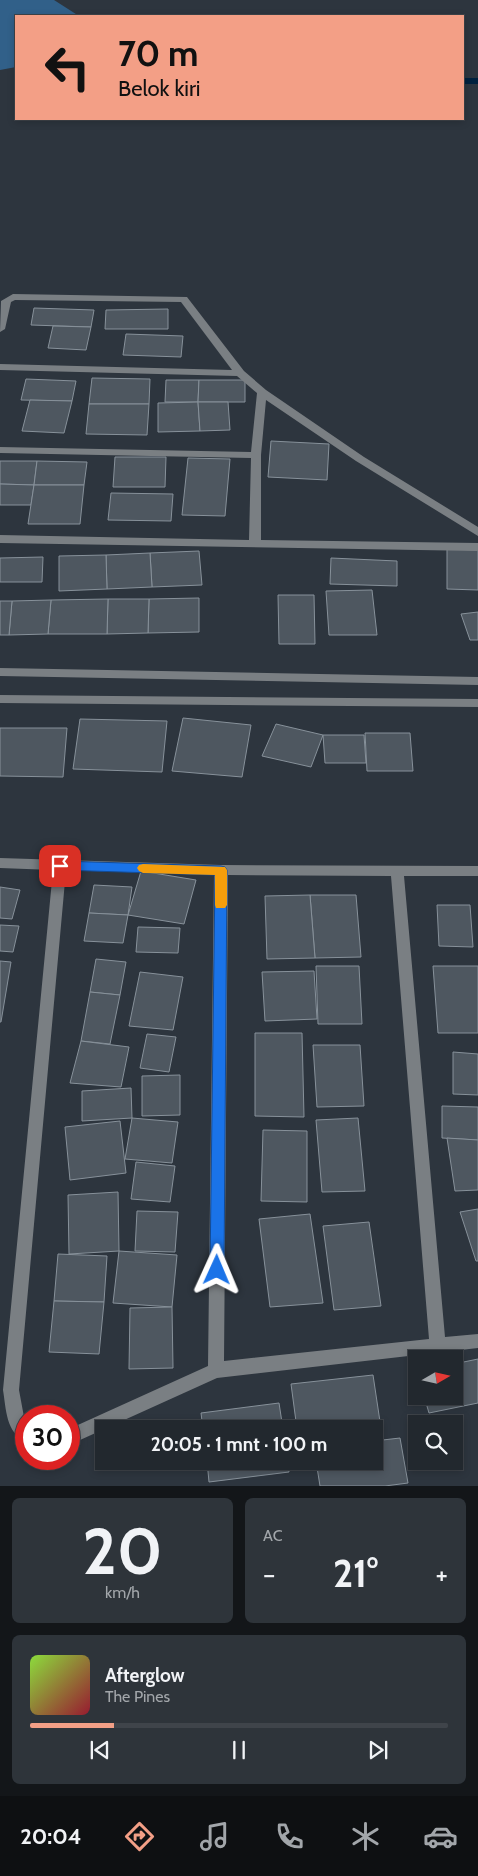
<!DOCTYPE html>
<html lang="id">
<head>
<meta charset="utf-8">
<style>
	:root { --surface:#22282e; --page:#2e343a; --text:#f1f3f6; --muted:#a2a6aa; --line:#3f444a; --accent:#f39f86 }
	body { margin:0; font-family:Cabin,sans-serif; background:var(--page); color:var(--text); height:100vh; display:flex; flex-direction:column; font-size:19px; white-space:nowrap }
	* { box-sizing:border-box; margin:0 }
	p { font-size:16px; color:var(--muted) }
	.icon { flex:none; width:28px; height:28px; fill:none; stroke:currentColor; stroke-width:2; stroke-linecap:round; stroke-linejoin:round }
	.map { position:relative; height:1486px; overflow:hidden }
	.side { display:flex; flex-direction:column; gap:12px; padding:12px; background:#131619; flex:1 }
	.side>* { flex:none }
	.hud { position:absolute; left:15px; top:15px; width:449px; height:105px; border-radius:0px; box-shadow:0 2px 8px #0003,0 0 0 1px var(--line); background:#f39f86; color:#111; overflow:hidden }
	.needle { width:32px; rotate:81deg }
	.buttons { position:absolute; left:408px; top:1350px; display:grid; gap:10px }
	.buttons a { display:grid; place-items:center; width:55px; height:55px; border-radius:0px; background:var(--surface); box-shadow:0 2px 8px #0003,0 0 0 1px var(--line); font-size:25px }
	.speed { position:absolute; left:15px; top:1405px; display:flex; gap:10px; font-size:25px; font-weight:700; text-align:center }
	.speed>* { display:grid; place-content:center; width:65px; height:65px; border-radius:50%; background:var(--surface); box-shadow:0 2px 8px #0003,0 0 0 1px var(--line); line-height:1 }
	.speed .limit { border:8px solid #d22; background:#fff; color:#111 }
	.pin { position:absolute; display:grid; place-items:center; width:42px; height:42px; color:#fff; margin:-21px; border-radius:10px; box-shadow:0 2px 8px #0006 }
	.me { position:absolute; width:55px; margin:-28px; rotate:1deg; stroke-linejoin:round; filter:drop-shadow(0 0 4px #0008) }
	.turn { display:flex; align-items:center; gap:18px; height:105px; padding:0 20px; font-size:22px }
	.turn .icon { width:65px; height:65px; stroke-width:2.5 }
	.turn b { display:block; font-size:35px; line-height:42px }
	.big { font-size:38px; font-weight:700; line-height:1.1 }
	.side .widget { flex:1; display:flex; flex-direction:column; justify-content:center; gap:8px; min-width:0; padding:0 18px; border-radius:8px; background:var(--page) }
	.side .dial { align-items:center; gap:0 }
	.dial b { font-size:65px; line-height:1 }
	.song { display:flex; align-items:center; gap:15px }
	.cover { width:60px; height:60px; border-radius:8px; background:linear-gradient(135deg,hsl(90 70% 55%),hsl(350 70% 35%)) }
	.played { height:5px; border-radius:2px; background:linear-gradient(90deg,var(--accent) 20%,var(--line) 20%) }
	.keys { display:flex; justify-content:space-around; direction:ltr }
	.heat { display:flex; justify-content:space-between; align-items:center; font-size:28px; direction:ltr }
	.side .tiles { flex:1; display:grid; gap:12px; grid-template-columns:1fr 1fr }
	.widget:last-child { grid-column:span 2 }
	.trip { position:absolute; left:95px; top:1420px; width:288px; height:50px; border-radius:0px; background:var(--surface); box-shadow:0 2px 8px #0003,0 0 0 1px var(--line); font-weight:700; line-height:50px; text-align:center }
	.tab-bar { display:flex; height:80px; justify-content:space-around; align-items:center; background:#0e1012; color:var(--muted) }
	.tab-bar .icon { width:35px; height:35px }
	.tab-bar .current { color:var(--accent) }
	.tab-bar b { font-size:22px; color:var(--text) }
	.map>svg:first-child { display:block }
	.green { fill:#316089 }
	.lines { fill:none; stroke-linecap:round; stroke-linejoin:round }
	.stream { fill:#00213e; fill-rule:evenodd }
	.building { fill:#4e5760; stroke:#87919a }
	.minor { fill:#7a7f83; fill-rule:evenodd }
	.route { fill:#1a73e8; stroke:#114b97 }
	.slow { fill:#f59e0b }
</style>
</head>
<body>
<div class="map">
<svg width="478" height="1486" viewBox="0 0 478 1486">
	<rect width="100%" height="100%" fill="#2d353e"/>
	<polygon class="green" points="0,0 54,0 79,16 16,16 16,67 0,70"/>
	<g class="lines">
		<rect class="stream" x="462" y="78" width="16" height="6"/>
	</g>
	<g class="building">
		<polygon points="34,308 94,310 91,327 31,325"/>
		<polygon points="168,309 168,329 105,329 106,310"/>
		<polygon points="53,326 91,327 86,350 48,348"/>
		<polygon points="126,334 183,336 181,357 123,355"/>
		<polygon points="92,378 150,379 149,404 89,404"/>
		<polygon points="26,379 76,381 72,401 21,400"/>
		<polygon points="166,380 199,380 198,402 165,402"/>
		<polygon points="199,380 245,380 245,402 198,402"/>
		<polygon points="30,400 72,401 64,433 22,431"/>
		<polygon points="198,402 200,431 158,432 158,403"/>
		<polygon points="198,402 228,402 230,430 200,431"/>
		<polygon points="89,404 149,404 147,435 86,434"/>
		<polygon points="271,441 329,444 327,480 268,477"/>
		<polygon points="115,457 166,457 165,487 113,487"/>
		<polygon points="188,458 230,459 225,516 182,515"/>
		<polygon points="0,461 37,461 34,485 0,484"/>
		<polygon points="37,461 87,462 84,485 34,485"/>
		<polygon points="0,484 34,485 31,505 0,505"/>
		<polygon points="34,485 84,485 80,524 28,524"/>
		<polygon points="111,493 173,494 171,521 108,520"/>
		<polygon points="447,549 478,550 478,590 447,589"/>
		<polygon points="199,551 202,585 152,587 150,553"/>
		<polygon points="150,553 152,587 107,589 106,555"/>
		<polygon points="106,555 107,589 59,591 59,556"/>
		<polygon points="43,557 42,582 0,582 0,558"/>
		<polygon points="331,558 397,561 397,586 330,584"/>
		<polygon points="372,590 377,635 329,635 326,591"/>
		<polygon points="278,595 314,595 315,644 279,644"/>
		<polygon points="199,598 199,632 148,633 149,599"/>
		<polygon points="108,599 149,599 148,633 107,634"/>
		<polygon points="108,599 107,634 48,634 51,600"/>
		<polygon points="51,600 48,634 9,635 12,601"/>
		<polygon points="0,601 12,601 9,635 0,635"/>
		<polygon points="478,612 478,640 470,640 461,614"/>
		<polygon points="183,718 251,725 242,777 172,771"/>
		<polygon points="80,719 167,721 162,772 73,769"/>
		<polygon points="276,724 323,735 311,767 262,756"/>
		<polygon points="0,728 67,728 63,777 0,776"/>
		<polygon points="365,733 410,733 413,771 367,771"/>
		<polygon points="323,735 364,735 366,763 325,763"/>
		<polygon points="141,871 196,880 184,924 128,915"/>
		<polygon points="94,885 132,887 128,915 89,913"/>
		<polygon points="0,887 20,890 12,919 0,918"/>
		<polygon points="310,895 356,895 361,957 315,958"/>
		<polygon points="310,895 315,958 267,959 265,896"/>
		<polygon points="437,905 470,905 473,947 439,946"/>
		<polygon points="89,913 128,915 123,943 84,941"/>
		<polygon points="0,925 19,926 13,952 0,951"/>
		<polygon points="138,927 180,928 178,953 136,952"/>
		<polygon points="96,959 126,962 120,995 90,992"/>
		<polygon points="0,961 11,962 1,1022 0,1022"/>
		<polygon points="316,966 359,966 362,1024 318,1024"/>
		<polygon points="433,966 478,966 478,1033 438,1033"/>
		<polygon points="314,971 317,1019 265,1021 262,972"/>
		<polygon points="140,972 183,977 173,1030 129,1026"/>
		<polygon points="90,992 120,995 110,1044 81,1041"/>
		<polygon points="255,1033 302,1033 304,1117 255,1116"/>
		<polygon points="147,1034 176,1037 169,1072 140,1068"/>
		<polygon points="81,1041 129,1047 121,1087 70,1083"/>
		<polygon points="313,1045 360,1045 364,1106 317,1107"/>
		<polygon points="453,1052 478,1054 478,1095 453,1094"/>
		<polygon points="180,1075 180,1115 142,1116 142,1076"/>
		<polygon points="131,1088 132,1118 82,1121 82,1091"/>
		<polygon points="442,1106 478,1107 478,1140 442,1138"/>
		<polygon points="132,1118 178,1122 172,1163 125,1159"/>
		<polygon points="358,1118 365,1191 322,1192 316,1120"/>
		<polygon points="120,1121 126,1173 70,1180 65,1127"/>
		<polygon points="263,1130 307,1131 307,1202 261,1201"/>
		<polygon points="447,1138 478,1140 478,1190 455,1191"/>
		<polygon points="136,1162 175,1166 170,1202 131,1199"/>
		<polygon points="118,1192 119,1251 69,1254 68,1195"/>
		<polygon points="478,1209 478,1261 476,1261 460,1212"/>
		<polygon points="137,1211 178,1212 175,1252 135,1251"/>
		<polygon points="310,1214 323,1303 270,1307 259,1219"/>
		<polygon points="369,1222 381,1306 334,1310 323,1226"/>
		<polygon points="119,1251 177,1255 172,1307 113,1303"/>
		<polygon points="58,1254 107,1256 104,1302 54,1301"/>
		<polygon points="54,1301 104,1302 99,1354 49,1352"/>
		<polygon points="172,1307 173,1368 129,1369 130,1308"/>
		<polygon points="478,1359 478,1403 429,1413 424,1396 454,1396 454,1364"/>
		<polygon points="373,1375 382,1435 374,1436 374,1429 297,1429 291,1384"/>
		<polygon points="279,1403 283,1429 203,1429 201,1413"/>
		<polygon points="400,1438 408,1483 385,1486 320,1486 316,1461 374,1461 374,1441"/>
		<polygon points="207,1461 288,1461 289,1472 209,1482"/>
	</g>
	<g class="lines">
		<g class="minor">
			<polygon points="13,294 187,297 244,371 266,390 364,457 478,527 478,536 356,461 266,400 261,455 261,540 478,543 478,551 0,543 0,535 249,540 251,458 0,453 0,447 251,452 257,393 237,376 0,370 0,364 232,370 181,302 15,300 11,302 5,329 0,332 1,301"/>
			<polygon points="0,668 478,677 478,685 0,676"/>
			<polygon points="0,695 478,699 478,707 0,703"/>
			<path d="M0,858l221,7 257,1v10h-74l41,461 33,-3v14l-261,30 -148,67v-16l139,-63 6,-491 -148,-5 -47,520 5,27 2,3v21c-20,-7 -20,-33 -23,-51l50,-520 -53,-2zM228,875l163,1 38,463 -205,22z"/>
		</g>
	</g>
	<polygon class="route" points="60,861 221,866 225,867 227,870 224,1270 222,1274 217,1276 212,1274 210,1270 215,875 60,870 56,869 54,866 56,863"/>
	<polygon class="slow" points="143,864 225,867 227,870 227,905 225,908 216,908 215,905 215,875 143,873 139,871 137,868 139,865"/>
</svg>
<div class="buttons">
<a><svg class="needle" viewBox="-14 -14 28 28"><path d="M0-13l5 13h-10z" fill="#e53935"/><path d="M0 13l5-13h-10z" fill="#a2a6aa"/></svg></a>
<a><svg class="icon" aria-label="search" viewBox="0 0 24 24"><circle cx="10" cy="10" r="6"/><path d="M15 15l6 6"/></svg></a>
</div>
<div class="speed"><div class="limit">30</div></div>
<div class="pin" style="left:60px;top:866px;background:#d93025"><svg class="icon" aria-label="arrive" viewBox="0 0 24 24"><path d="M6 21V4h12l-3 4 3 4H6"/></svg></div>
<svg class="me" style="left:217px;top:1270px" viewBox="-20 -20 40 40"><path d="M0-17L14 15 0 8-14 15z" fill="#1a73e8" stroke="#fff" stroke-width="4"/></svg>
<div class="trip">20:05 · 1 mnt · 100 m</div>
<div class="hud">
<div class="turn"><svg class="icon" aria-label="left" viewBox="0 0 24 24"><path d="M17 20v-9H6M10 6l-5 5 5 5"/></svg><div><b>70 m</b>Belok kiri</div></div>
</div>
</div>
<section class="side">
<div class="tiles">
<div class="widget dial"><b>20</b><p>km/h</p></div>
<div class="widget"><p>AC</p>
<div class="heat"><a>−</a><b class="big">21°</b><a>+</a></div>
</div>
<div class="widget">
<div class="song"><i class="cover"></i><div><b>Afterglow</b><p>The Pines</p></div></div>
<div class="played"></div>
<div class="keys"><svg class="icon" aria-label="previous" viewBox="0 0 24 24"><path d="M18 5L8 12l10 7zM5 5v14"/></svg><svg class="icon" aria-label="pause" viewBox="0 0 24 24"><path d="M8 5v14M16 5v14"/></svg><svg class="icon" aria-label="next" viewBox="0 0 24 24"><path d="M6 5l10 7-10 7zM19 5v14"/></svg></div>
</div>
</div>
</section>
<nav class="tab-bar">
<b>20:04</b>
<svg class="icon current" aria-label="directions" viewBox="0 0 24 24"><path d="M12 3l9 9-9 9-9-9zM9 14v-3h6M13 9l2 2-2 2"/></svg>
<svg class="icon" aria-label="music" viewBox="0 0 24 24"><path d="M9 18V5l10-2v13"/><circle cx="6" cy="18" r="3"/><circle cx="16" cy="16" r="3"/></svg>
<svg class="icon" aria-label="phone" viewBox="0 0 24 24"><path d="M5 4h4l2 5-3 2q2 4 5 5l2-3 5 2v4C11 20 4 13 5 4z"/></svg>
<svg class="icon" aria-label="climate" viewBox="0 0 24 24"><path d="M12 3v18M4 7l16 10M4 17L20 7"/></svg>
<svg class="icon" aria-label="car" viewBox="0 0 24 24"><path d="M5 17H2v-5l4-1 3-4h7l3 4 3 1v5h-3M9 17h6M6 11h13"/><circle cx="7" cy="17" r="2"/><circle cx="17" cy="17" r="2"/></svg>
</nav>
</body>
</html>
